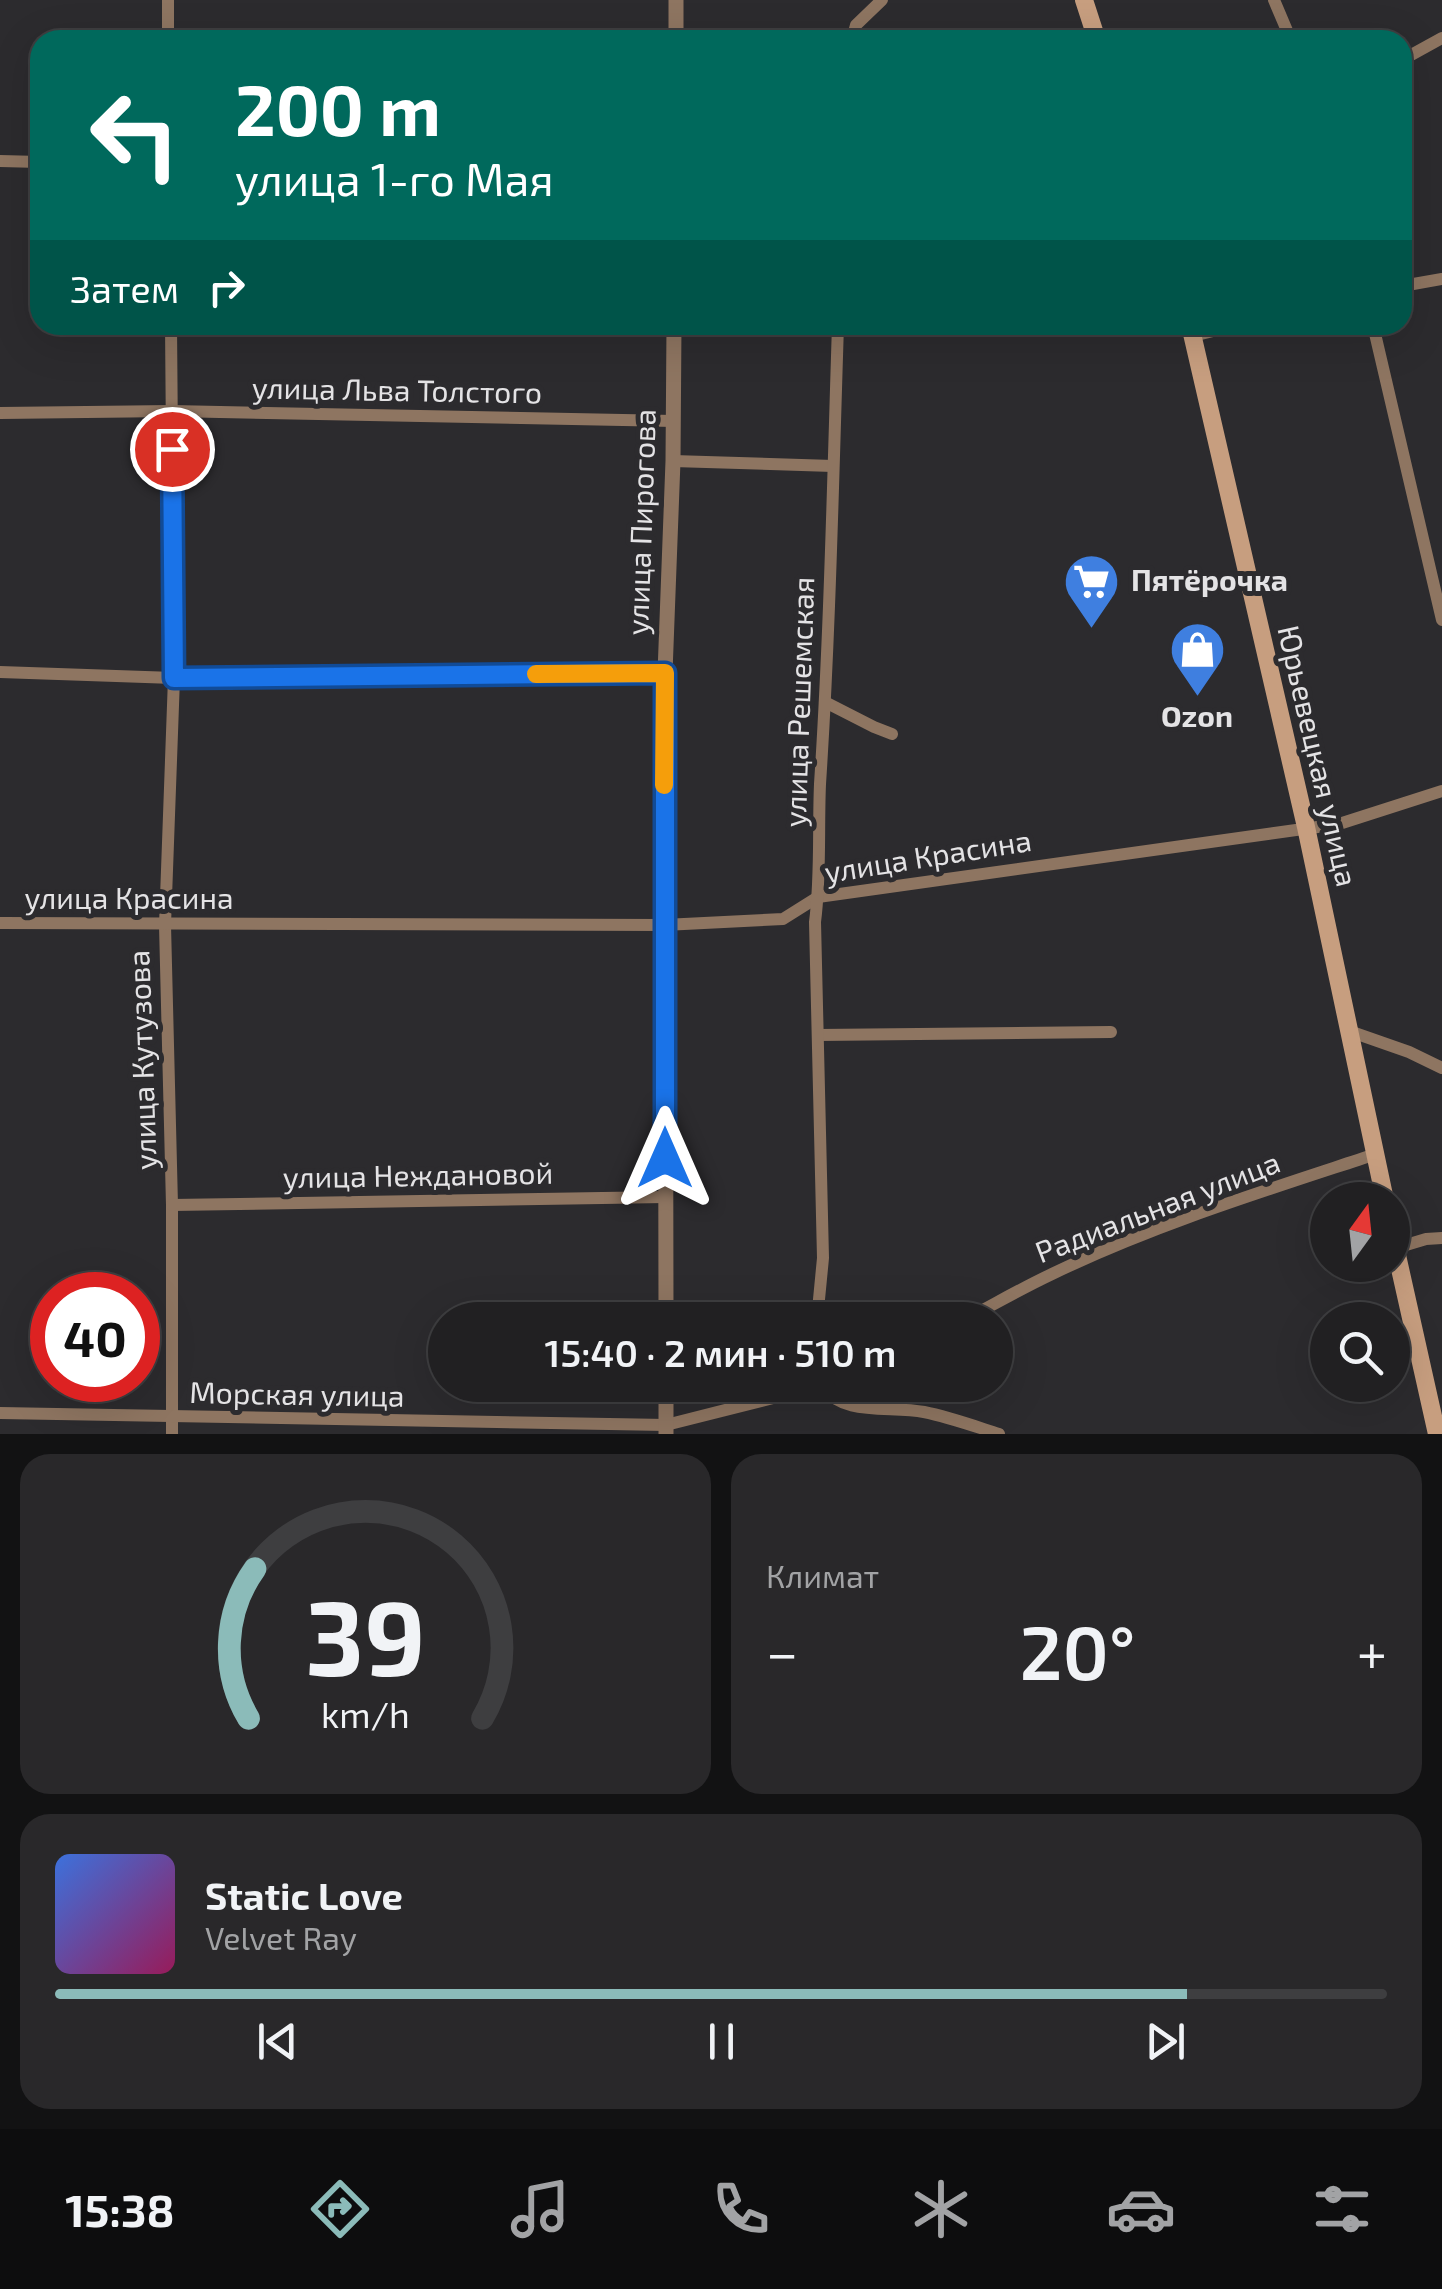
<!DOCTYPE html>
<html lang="ru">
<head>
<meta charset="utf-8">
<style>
	:root { --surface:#212022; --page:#29282a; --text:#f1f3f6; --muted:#a2a3a5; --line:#3e3e40; --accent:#8bbbb9 }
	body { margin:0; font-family:"Exo 2",sans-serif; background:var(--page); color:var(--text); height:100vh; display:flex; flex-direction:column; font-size:38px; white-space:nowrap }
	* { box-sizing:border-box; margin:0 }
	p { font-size:32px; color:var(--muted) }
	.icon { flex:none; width:55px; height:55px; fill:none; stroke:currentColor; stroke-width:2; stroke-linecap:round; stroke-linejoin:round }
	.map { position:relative; height:1434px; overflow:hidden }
	.side { display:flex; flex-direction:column; gap:20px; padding:20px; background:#121213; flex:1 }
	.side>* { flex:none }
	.banner { position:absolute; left:30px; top:30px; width:1382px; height:305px; border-radius:30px; box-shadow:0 10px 40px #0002,0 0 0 2px var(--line); background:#00695c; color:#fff; overflow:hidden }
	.needle { width:65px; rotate:15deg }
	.controls { position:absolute; left:1310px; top:1182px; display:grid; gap:20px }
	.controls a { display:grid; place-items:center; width:100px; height:100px; border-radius:50%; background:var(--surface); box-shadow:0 10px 40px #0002,0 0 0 2px var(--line); font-size:50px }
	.speed { position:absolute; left:30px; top:1272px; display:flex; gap:20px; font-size:50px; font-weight:700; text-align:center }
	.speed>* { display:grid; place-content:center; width:130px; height:130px; border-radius:50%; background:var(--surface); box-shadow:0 10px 40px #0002,0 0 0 2px var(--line); line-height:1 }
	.speed .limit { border:15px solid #d22; background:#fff; color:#111 }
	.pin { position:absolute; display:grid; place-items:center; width:85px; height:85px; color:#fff; margin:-42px; border:5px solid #fff; border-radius:50%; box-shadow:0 2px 10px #0007 }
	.me { position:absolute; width:110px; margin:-55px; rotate:0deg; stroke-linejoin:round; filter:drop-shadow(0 0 8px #0008) }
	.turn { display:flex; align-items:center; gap:35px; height:210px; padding:0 40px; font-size:45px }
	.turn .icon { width:130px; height:130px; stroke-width:2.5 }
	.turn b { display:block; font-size:70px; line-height:85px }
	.then { display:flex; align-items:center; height:95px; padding:0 40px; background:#0003; gap:20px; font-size:38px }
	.big { font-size:75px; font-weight:600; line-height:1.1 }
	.side .widget { flex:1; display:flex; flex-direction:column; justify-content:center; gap:15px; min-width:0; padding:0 35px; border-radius:30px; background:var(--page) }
	.side .dial { align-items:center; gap:0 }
	.dial svg { height:260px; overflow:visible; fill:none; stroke:var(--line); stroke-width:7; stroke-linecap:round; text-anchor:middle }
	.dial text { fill:var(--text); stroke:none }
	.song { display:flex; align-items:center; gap:30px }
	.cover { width:120px; height:120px; border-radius:15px; background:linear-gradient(135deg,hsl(220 70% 55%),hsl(330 70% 35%)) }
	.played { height:10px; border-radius:5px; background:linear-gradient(90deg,var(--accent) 85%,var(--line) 85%) }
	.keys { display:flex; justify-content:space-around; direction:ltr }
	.heat { display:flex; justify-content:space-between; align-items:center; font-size:55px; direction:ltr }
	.side .tiles { flex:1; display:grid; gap:20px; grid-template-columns:1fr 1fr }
	.widget:last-child { grid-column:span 2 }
	.trip { position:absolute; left:428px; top:1302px; width:585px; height:100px; border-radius:50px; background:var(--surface); box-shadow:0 10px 40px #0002,0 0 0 2px var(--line); font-weight:600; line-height:100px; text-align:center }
	.menu { display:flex; height:160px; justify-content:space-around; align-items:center; background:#0d0d0e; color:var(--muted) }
	.menu .icon { width:70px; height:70px }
	.menu .current { color:var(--accent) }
	.menu b { font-size:45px; color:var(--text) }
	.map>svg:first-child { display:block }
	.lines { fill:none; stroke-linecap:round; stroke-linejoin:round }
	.minor { stroke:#8e7561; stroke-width:12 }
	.tertiary { stroke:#8e7561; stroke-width:15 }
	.secondary { stroke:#c79e7f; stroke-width:18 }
	.route-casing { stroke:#114b97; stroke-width:25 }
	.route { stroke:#1a73e8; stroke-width:18 }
	.slow { stroke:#f59e0b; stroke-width:18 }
	.labels { text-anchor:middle; stroke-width:10; stroke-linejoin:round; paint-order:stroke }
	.street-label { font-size:30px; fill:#e4e3e5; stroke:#2c2b2e }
	.poi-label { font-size:30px; font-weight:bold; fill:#e4e3e5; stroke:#2c2b2e; text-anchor:start }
</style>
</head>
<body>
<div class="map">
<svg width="1442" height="1434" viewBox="0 0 1442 1434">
	<rect width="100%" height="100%" fill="#2c2b2e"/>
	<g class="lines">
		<g class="minor">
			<polyline points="168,0 168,40"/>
			<polyline points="1274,0 1291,40"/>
			<polyline points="852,40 856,25 882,0"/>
			<polyline points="1402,60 1442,38"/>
			<polyline points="0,161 40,162"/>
			<polyline points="1402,286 1442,279"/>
			<polyline points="171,325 174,678 165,925 172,1205 172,1434"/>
			<polyline points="1373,325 1442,620"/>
			<polyline points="1193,336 1237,325"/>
			<polyline points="0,413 172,411 674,421"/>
			<polyline points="673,461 833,466"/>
			<polyline points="0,672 174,678 665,673"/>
			<polyline points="825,702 874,727 892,734"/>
			<polyline points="0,923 664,925 783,919 818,897 1339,824 1442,791"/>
			<polyline points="1349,1031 1409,1052 1442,1068"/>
			<polyline points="818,1035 1111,1032"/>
			<polyline points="172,1205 665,1197"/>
			<polyline points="1396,1248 1426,1239 1442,1238"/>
			<path d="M817,1320l6,-62 -8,-336c6,-46 3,-91 5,-138 10,-153 13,-306 18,-459"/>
			<path d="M964,1320c29,-15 58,-32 88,-46 104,-50 215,-84 324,-120"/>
			<path d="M821,1386c23,31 69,19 103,26 25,5 50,14 75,22"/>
			<polyline points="0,1413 666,1425 824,1385"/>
		</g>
		<g class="tertiary">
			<polyline points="676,40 676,0"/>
			<polyline points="666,1320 665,673 673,461 674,325"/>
			<polyline points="666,1385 666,1434"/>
		</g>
		<g class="secondary">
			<polyline points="1084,0 1097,40"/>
			<polyline points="1190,325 1306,827 1385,1200"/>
			<polyline points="1392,1233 1437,1434"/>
		</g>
	</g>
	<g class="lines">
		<defs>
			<polyline id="route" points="172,449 174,678 665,673 665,1158"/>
		</defs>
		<use href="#route" class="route-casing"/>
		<use href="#route" class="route"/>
		<polyline class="slow" points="536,674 665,673 664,785"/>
	</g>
	<defs>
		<symbol id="supermarket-pin" viewBox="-11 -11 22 30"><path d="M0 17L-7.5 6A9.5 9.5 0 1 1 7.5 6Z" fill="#3f7fe0" stroke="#2c2b2e"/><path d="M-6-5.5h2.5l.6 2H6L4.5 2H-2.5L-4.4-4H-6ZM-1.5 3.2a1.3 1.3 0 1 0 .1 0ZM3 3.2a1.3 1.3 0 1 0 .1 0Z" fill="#fff"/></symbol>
		<symbol id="shop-pin" viewBox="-11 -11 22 30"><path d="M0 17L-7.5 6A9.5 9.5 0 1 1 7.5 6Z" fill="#3f7fe0" stroke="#2c2b2e"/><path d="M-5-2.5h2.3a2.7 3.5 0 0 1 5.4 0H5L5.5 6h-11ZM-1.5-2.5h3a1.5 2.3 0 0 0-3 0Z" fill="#fff"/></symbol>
	</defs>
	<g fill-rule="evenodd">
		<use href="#supermarket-pin" x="1060" y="550" width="63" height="86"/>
		<use href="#shop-pin" x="1166" y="618" width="63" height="86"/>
	</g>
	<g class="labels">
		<g class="street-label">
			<text transform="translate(397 391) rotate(1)" y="10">улица Льва Толстого</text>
			<text transform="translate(642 522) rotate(-88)" y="10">улица Пирогова</text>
			<text transform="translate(800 702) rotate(-88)" y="10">улица Решемская</text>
			<text transform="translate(1317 756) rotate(77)" y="10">Юрьевецкая улица</text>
			<text transform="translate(928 857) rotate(-9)" y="10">улица Красина</text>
			<text x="129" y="909">улица Красина</text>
			<text transform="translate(143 1060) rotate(-92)" y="10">улица Кутузова</text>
			<text transform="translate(418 1176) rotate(-1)" y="10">улица Неждановой</text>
			<text transform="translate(1158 1208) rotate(-21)" y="10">Радиальная улица</text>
			<text transform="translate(297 1395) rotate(1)" y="10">Морская улица</text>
		</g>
		<g class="poi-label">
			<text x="1131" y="591">Пятёрочка</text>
			<text x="1197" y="727" text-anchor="middle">Ozon</text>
		</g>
	</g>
</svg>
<div class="controls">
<a><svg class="needle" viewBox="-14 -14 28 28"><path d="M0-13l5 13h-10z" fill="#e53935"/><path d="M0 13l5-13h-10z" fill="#a2a3a5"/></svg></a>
<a><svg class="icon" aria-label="search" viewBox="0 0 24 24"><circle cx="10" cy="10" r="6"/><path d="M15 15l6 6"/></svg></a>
</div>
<div class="speed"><div class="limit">40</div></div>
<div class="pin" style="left:172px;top:449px;background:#d93025"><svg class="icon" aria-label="arrive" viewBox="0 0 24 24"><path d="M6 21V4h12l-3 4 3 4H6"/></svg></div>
<svg class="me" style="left:665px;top:1158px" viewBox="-20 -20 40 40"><path d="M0-17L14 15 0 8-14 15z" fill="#1a73e8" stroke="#fff" stroke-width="4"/></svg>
<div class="trip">15:40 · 2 мин · 510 m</div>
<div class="banner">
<div class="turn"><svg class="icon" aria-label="left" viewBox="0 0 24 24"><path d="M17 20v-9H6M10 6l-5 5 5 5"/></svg><div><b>200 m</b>улица 1-го Мая</div></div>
<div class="then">Затем<svg class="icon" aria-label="right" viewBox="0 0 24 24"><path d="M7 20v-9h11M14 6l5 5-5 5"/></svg></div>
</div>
</div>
<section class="side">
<div class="tiles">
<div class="widget dial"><svg viewBox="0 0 100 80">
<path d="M14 69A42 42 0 1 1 86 69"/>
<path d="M14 69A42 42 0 0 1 16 23" stroke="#8bbbb9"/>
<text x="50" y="56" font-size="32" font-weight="700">39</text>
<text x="50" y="72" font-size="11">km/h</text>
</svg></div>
<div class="widget"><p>Климат</p>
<div class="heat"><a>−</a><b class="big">20°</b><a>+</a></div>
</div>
<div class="widget">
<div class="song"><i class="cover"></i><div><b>Static Love</b><p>Velvet Ray</p></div></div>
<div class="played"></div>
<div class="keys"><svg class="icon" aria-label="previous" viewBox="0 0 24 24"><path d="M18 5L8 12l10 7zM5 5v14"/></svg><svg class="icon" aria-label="pause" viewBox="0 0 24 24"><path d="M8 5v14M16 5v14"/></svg><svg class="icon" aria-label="next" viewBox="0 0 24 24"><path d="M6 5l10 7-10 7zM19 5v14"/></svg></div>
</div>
</div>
</section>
<nav class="menu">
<b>15:38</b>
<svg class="icon current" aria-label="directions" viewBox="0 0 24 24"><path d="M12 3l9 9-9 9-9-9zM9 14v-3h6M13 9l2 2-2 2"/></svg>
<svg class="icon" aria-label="music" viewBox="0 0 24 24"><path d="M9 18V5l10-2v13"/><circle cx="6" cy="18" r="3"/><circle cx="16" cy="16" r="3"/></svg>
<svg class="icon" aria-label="phone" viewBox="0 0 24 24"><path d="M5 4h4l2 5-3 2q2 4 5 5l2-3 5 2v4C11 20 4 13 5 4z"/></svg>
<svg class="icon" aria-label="climate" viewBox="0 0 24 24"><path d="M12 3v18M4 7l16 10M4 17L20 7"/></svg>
<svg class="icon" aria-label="car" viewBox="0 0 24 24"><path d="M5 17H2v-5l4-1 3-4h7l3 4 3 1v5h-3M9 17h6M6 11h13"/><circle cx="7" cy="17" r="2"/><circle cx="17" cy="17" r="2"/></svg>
<svg class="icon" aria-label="filters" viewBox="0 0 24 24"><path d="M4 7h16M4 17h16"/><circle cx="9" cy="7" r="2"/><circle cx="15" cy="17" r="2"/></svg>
</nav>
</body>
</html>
